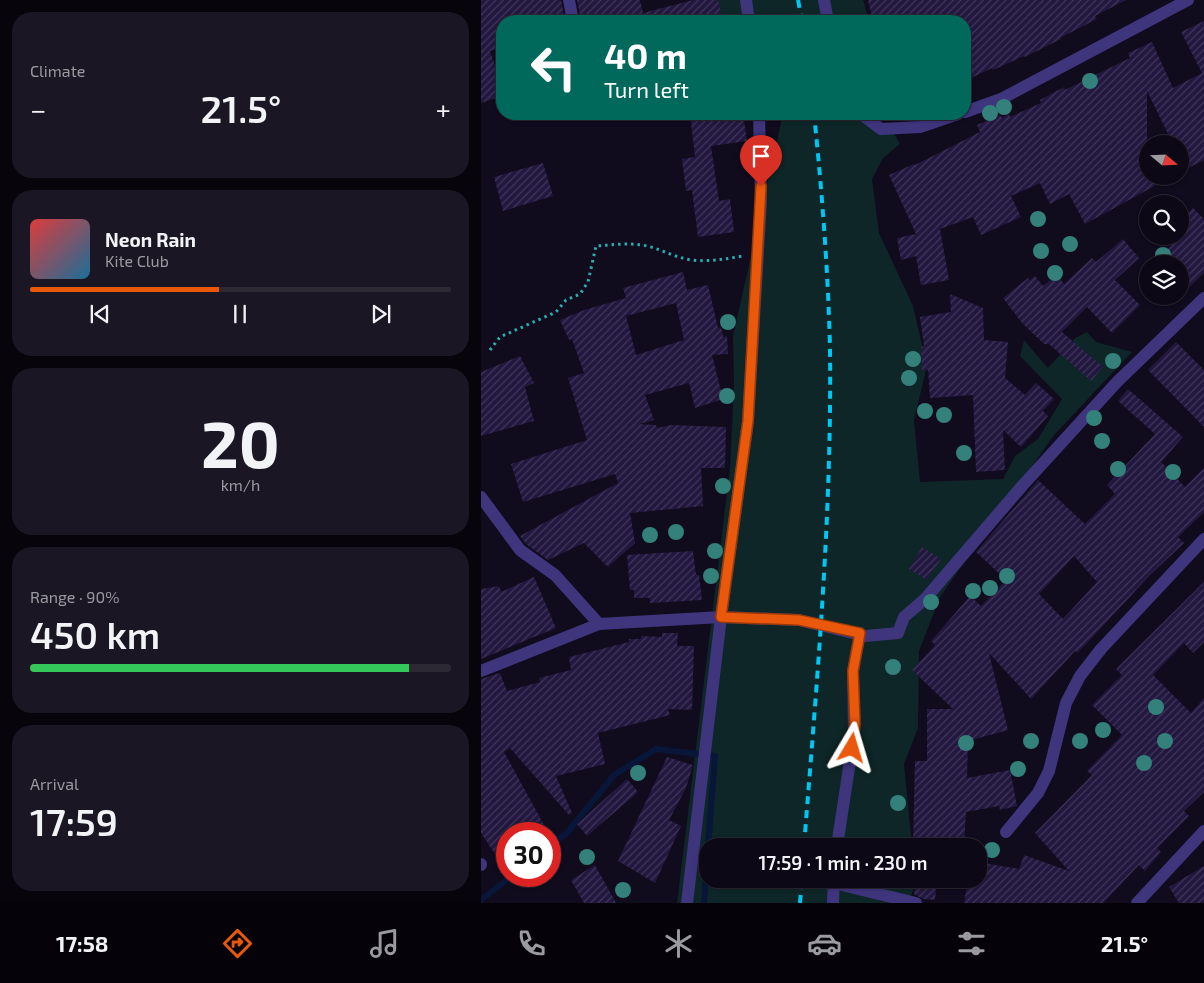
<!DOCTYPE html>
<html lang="en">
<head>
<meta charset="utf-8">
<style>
	:root { --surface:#0c0816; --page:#1a1623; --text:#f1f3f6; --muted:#9a9aa1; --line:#2c2935; --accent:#ea580c }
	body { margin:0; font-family:"Exo 2",sans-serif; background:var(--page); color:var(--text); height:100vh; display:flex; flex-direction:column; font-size:19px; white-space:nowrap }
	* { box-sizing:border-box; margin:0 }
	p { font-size:16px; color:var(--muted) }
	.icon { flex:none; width:28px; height:28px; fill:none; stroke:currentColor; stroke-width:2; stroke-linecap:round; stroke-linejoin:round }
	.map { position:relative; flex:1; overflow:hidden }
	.sheet { display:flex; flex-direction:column; gap:12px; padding:12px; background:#07040c; width:481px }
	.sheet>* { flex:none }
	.top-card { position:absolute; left:15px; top:15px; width:475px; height:105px; border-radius:20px; box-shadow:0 1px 4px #0004,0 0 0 1px var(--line); background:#00695c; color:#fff; overflow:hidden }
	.needle { width:32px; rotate:109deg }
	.buttons { position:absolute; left:658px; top:135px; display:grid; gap:10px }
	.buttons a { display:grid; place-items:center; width:50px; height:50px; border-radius:50%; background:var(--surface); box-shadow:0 1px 4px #0004,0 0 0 1px var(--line); font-size:25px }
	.speed { position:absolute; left:15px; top:822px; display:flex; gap:10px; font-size:25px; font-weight:700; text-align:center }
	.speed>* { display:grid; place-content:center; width:65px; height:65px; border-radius:50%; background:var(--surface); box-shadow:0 1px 4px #0004,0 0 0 1px var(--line); line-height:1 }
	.speed .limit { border:8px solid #d22; background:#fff; color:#111 }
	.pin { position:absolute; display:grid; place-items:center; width:42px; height:42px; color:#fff; margin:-51px -21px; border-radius:50% 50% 50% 0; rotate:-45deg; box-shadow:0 0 5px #0007 }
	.pin .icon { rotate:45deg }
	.me { position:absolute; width:55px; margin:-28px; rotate:7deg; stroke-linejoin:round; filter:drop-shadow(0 0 4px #0008) }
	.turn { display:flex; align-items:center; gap:18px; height:105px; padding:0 25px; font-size:22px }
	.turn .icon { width:65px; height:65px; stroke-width:2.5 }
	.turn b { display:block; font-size:35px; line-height:42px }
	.big { font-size:38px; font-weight:600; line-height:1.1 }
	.sheet .tile { flex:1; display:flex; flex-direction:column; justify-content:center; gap:8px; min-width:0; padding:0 18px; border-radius:20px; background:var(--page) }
	.sheet .dial { align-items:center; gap:0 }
	.dial b { font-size:65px; line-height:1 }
	.song { display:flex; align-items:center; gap:15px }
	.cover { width:60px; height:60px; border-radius:8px; background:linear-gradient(135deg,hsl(0 70% 55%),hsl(200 70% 35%)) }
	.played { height:5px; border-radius:2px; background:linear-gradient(90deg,var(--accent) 45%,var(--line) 45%) }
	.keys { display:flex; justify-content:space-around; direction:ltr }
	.heat { display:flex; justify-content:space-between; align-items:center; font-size:28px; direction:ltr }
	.charge { height:8px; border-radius:4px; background:linear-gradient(90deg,#34c759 90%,var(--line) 0) }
	.trip { position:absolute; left:218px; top:838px; width:288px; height:50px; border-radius:20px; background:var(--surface); box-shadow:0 1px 4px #0004,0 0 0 1px var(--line); font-weight:600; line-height:50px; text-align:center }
	.dock { display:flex; height:80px; justify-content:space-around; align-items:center; background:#050309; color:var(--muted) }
	.dock .icon { width:35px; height:35px }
	.dock .current { color:var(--accent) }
	.dock b { font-size:22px; color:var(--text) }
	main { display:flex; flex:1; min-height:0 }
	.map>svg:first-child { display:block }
	.grass { fill:#0e2627 }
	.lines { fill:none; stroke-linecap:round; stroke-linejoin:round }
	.stream { stroke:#071639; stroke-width:6 }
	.building { fill:url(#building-hatch); fill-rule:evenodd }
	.path { stroke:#2aadb0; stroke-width:3; stroke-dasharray:2.5 4; stroke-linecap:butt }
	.minor { stroke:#3e357d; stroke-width:12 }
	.rail { stroke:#00c6f2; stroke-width:4; stroke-dasharray:8 6; stroke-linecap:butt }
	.tree { fill:#34807b }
	.route-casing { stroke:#983908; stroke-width:12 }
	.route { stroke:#ea580c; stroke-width:9 }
</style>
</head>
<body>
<main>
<section class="sheet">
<div class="tile"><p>Climate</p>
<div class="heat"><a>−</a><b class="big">21.5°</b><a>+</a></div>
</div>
<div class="tile">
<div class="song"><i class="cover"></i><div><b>Neon Rain</b><p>Kite Club</p></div></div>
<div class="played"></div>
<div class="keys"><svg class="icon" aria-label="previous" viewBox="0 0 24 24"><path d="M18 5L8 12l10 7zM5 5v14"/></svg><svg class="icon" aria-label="pause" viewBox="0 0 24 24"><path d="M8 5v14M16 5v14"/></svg><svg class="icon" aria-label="next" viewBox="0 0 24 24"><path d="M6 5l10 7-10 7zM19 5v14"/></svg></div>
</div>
<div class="tile dial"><b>20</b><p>km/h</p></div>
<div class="tile"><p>Range · 90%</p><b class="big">450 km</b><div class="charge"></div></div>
<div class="tile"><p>Arrival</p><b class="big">17:59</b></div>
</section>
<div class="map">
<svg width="723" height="903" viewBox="0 0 723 903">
	<defs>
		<pattern id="building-hatch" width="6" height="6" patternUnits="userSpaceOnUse" patternTransform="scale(1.25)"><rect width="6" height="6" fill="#22173e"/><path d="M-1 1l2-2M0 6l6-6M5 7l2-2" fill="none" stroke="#41375b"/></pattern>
	</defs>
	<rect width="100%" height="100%" fill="#100b1d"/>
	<g class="grass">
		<polygon points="237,0 382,0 388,21 229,21"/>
		<polygon points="302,114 377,114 413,134 419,144 402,158 391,179 398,233 432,306 446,366 433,420 439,482 522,479 534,456 557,439 581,399 539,356 543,340 567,368 594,338 606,332 615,342 651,352 573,435 459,597 438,651 437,728 423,764 431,846 226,846 226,879 433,879 433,888 427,903 196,903 249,468 253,384 252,336"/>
	</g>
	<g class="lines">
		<g class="stream">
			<polyline points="69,846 86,833 133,775 175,749 234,756 227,846"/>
			<polyline points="0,900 31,876"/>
			<polyline points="223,903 226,859"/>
		</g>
	</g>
	<g class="building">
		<polygon points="0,0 80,0 84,21 21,21 21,47 9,51 21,86 21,96 0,103"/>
		<polygon points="96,0 159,0 162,13 212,0 237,0 242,21 153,21 153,17 134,21 100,21"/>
		<polygon points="387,0 645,0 614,16 616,19 579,38 580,39 544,57 543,56 512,70 511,68 484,81 484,21 392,21"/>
		<polygon points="723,21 723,160 705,169 699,157 699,144 692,144 666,91 666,176 692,176 604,224 588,194 569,204 559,183 530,196 540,217 500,235 492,217 459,229 468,280 440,285 435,256 420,260 416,238 435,234 408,175 433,164 434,165 499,132 496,125 519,115 521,118 528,114 529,117 560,103 559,100 583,87 584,90 649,58 647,53 671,42 692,88 721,73 700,32"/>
		<polygon points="209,114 262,114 266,141 230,146 238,201 249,199 253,232 217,237 211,190 205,191 201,159 214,157"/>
		<polygon points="62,163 72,196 22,211 13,177"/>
		<polygon points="712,208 723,219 723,273 699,296 699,264 671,264 699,237 699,221"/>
		<polygon points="642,239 658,258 634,280 659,305 631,333 606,307 581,332 622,367 610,381 568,344 563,344 542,324 522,298 547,278 549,280 554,276 562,286 576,275 583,284 611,258 615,262"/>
		<path d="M202,272l4,18 21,-5 10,43 3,-1 2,10 4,-1 1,18 -16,1 11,44 -28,9 -6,-25 -44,12 9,25 -15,4 17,1 1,3 14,-3 55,2 -1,41h-24l2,38 -73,7 5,30 -27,24 -24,-24 -36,17 -22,-16 -6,-8 98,-53 -3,-9 -92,28 -12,-38 76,-24 -19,-62 16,-5 -12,-34 -3,1 -9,-20 24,-10 42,-12 -3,-10zM195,303l8,37 -48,15 -10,-39z"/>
		<polygon points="469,294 502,308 503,340 527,342 524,378 544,395 555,383 573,399 562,411 567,416 540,447 522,430 524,470 495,472 492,395 449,398 447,370 441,371 440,347 443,346 439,317 470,312"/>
		<polygon points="695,342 723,370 723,427 667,370"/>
		<polygon points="39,356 53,383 44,387 53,421 0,436 0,372"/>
		<path d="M647,389l55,48 -22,25 24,25 19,-19v44l-26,25 6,6 -35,33 -61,66 -11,11 -2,-2 -44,48 -42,-46 19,77 -40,11 -1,37 43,-8 7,36 -17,4 -1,-4 -33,6 -2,34 -51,-1 2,-84h12v-52h26l-41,-39 23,-25 -4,-4 39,-45 11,10 25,-26 -30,-28 62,-72 47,44 30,-30 -8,-9 48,-51 -37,-33zM593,556l23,26 -34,37 -24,-25z"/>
		<polygon points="441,547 460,559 446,580 428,569"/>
		<polygon points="212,551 215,575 218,575 221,600 169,603 169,598 153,598 153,590 149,590 146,555"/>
		<polygon points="53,577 75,628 0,659 0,589 18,586 20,592"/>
		<polygon points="723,582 723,642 712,653 703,643 672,675 710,713 723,698 723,792 703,811 708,816 676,848 680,852 664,871 658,865 622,903 483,903 487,879 496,879 496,862 538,869 543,855 588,871 554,833 611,775 606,771 641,735 611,705 641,675 635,669"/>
		<polygon points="181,633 197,633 196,646 213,646 211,710 187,709 189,715 117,733 124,764 75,776 91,813 88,815 29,748 23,752 68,834 26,834 26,872 0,833 0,679 19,673 26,691 59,682 58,678 90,670 88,657 148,642 148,639 160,639 160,636 181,637"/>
		<polygon points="186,757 212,765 205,788 188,820 200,826 174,883 137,861"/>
		<polygon points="146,779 157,792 106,836 96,824"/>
		<polygon points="114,865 135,903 103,903 90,880"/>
		<polygon points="723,866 723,903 698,903 688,887"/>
		<polygon points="435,879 456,879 454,900 442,899 433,894"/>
	</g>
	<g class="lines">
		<path class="path" d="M9,350l10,-13 56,-25 10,-12 14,-6 8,-12 8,-36c17,-1 34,-4 51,0 16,4 29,12 45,14 17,2 33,-1 51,-4"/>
		<g class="minor">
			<polyline points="88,0 92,21"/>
			<polyline points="265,0 268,21"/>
			<polyline points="343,0 347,21"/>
			<polyline points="484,112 520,99 707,0"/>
			<polyline points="380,114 400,129 439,127 477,114"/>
			<polyline points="0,497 39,550 74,575 118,624"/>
			<polyline points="0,671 118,624 240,617 318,620 384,636 417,633 423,617 444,599 542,485 636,382 723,298"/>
			<polyline points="525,832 557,793 568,771 585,703 599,676 620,649 723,539"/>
			<polyline points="356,846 373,735 372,671 379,633"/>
			<polyline points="0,864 0,865"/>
			<polyline points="353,883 435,903"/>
			<polyline points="206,903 240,617 267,421 280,201 278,114"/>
			<polyline points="352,903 353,879"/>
			<polyline points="656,903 723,831"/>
		</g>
		<g class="rail">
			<polyline points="317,0 321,21"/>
			<path d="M323,846c13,-165 28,-332 26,-498 -2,-78 -8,-157 -16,-234"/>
			<polyline points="319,903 321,879"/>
		</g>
	</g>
	<g class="tree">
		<circle cx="609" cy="81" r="8"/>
		<circle cx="523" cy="107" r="8"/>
		<circle cx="509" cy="113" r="8"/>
		<circle cx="557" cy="219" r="8"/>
		<circle cx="589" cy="244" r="8"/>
		<circle cx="560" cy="251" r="8"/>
		<circle cx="682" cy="255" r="8"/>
		<circle cx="574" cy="273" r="8"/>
		<circle cx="247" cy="322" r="8"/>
		<circle cx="432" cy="359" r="8"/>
		<circle cx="632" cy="361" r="8"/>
		<circle cx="428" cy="378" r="8"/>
		<circle cx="246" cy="396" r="8"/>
		<circle cx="444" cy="411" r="8"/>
		<circle cx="463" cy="415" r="8"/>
		<circle cx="613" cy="418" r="8"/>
		<circle cx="621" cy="441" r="8"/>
		<circle cx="483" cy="453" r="8"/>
		<circle cx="637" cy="469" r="8"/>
		<circle cx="692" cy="472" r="8"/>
		<circle cx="242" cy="486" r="8"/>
		<circle cx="195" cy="532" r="8"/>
		<circle cx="169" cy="535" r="8"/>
		<circle cx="234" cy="551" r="8"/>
		<circle cx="230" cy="576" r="8"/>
		<circle cx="526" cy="576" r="8"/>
		<circle cx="509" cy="588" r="8"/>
		<circle cx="492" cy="591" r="8"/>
		<circle cx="450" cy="602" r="8"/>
		<circle cx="412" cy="667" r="8"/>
		<circle cx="675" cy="707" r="8"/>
		<circle cx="622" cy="730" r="8"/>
		<circle cx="550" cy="741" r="8"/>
		<circle cx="599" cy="741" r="8"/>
		<circle cx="684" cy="741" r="8"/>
		<circle cx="485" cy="743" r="8"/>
		<circle cx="663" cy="763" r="8"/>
		<circle cx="537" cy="769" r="8"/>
		<circle cx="157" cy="773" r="8"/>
		<circle cx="417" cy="803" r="8"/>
		<circle cx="511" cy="850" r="8"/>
		<circle cx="106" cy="857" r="8"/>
		<circle cx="142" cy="890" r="8"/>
	</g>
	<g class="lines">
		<defs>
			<polyline id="route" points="280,186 267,421 240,617 318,620 379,633 372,671 374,724 371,748"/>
		</defs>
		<use href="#route" class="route-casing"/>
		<use href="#route" class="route"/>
	</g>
</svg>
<div class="buttons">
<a><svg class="needle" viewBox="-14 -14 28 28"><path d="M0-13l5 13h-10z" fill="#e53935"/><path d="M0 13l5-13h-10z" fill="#9a9aa1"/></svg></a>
<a><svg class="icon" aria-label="search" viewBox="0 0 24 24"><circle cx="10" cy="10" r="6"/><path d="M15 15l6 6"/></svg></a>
<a><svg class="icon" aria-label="layers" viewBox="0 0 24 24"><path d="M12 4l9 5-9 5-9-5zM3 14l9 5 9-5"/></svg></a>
</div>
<div class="speed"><div class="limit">30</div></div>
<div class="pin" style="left:280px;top:186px;background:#d93025"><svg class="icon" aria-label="arrive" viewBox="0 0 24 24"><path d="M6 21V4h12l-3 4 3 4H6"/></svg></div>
<svg class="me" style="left:371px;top:748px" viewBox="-20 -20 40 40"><path d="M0-17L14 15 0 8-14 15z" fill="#ea580c" stroke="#fff" stroke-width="4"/></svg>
<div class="trip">17:59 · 1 min · 230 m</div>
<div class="top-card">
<div class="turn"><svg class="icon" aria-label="left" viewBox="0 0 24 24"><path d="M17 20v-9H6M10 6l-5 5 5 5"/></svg><div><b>40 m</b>Turn left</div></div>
</div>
</div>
</main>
<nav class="dock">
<b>17:58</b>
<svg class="icon current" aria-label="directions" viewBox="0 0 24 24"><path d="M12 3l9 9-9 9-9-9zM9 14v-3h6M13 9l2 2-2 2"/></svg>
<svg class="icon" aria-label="music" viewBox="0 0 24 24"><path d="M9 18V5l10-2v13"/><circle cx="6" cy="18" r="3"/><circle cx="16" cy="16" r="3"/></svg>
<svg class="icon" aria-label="phone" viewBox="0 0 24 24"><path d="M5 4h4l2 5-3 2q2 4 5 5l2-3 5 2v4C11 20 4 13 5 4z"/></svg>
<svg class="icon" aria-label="climate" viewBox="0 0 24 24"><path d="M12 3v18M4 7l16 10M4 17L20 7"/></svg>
<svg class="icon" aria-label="car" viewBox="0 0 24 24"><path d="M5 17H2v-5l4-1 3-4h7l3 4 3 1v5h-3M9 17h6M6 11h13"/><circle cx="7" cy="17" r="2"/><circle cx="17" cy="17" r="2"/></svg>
<svg class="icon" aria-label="filters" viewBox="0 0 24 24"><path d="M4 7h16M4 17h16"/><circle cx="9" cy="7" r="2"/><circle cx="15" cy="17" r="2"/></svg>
<b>21.5°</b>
</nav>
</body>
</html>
